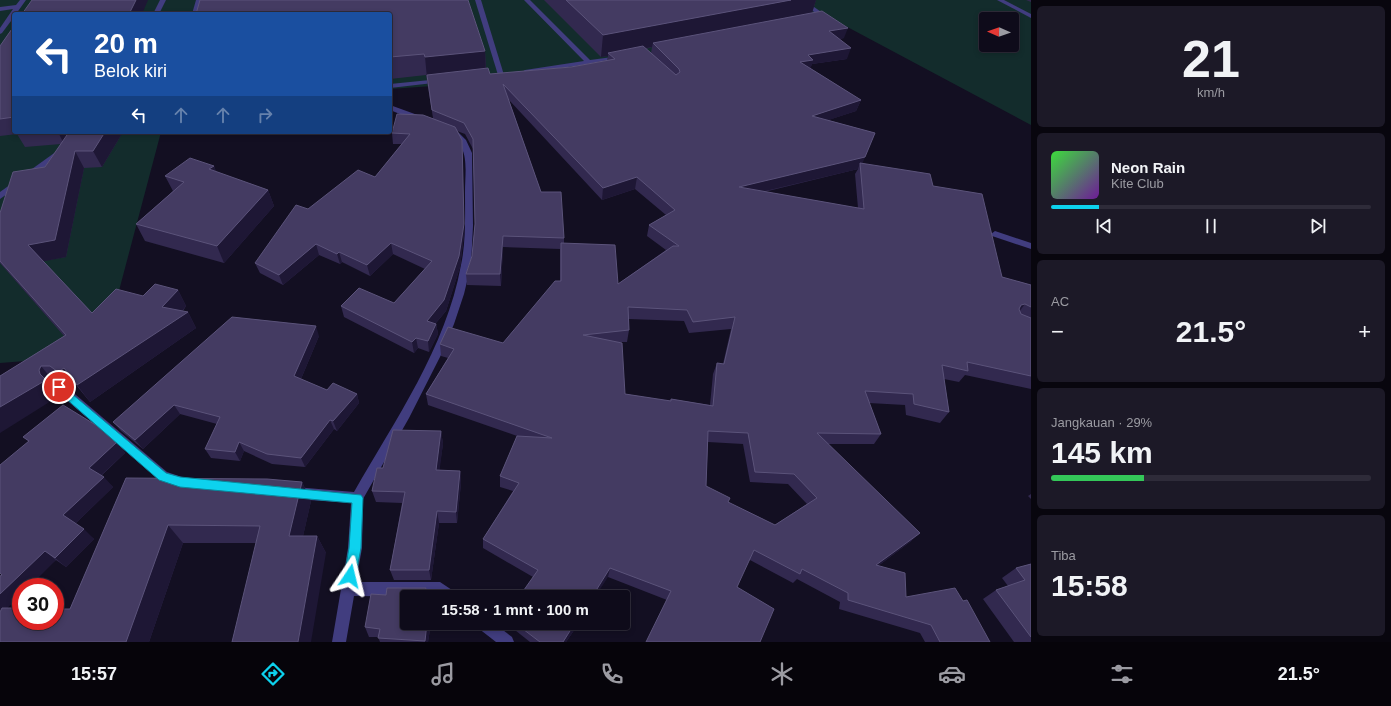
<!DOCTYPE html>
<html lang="id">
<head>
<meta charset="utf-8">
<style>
	:root { --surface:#0e0b1a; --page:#1c1927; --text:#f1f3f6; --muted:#9b9ba2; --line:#2e2b39; --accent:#0dd2ee }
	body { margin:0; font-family:Helvetica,sans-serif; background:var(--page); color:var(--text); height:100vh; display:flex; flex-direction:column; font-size:15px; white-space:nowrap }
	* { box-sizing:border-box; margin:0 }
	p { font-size:13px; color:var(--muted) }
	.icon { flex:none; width:22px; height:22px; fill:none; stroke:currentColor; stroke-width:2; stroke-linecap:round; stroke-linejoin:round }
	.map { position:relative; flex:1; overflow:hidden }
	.side { display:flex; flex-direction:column; gap:6px; padding:6px; background:#08060e; width:360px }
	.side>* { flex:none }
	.guide { position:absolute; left:12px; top:12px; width:380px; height:122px; border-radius:4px; box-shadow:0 2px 6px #0003,0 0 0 1px var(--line); background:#1a4fa0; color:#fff; overflow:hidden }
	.needle { width:26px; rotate:272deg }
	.tools { position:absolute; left:979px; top:12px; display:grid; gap:8px }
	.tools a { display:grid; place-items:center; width:40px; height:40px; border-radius:4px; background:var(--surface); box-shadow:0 2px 6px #0003,0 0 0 1px var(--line); font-size:20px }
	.speed { position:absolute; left:12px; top:578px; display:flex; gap:8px; font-size:20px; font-weight:700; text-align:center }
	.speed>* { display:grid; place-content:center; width:52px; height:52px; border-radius:50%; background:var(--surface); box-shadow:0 2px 6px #0003,0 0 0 1px var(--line); line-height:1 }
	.speed .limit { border:6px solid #d22; background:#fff; color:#111 }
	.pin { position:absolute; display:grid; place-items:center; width:34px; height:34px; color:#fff; margin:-17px; border:2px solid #fff; border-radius:50%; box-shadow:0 1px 4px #0007 }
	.me { position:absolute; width:44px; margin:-22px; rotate:10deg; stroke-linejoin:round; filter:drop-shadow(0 0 3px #0008) }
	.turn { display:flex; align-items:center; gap:14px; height:84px; padding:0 16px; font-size:18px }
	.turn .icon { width:52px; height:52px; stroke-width:2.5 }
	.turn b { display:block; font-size:28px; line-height:34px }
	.lanes { display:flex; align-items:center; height:38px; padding:0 16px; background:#0003; justify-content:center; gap:20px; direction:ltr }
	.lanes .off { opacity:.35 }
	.big { font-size:30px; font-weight:700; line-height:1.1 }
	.side .widget { flex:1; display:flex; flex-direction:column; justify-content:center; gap:6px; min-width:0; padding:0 14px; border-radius:6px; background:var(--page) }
	.side .dial { align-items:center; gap:0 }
	.dial b { font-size:52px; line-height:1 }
	.song { display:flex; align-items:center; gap:12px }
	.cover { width:48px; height:48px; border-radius:6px; background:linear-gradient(135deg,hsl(120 70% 55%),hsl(280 70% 35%)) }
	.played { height:4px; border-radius:2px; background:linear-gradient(90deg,var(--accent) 15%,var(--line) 15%) }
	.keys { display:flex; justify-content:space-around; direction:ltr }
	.heat { display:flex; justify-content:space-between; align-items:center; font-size:22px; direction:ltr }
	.charge { height:6px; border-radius:3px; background:linear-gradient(90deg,#34c759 29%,var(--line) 0) }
	.trip { position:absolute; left:400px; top:590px; width:230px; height:40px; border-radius:4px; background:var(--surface); box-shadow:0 2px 6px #0003,0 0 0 1px var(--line); font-weight:700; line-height:40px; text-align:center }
	.menu { display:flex; height:64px; justify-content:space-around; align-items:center; background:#06040a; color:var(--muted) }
	.menu .icon { width:28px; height:28px }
	.menu .selected { color:var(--accent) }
	.menu b { font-size:18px; color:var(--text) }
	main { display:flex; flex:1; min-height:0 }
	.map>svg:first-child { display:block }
	.green { fill:#132c2c; fill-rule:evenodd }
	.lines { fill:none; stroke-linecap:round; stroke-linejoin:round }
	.minor { fill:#413d7f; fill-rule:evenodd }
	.wall { fill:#32294f; fill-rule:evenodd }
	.shaded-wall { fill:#1e1735 }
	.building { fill:#443b62; stroke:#5b537a; fill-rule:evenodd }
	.route { fill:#0dd2ee; stroke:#08889b }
</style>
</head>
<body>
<main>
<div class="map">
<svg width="1031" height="642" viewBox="0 0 1031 642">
	<rect width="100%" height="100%" fill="#130f22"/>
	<path class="green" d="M0,0h1031v125l-193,-103 -334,59 -114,8v-75h-376v118h147l-59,223 -102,8zM986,19h26v26h-26z"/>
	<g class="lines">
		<g class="minor">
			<polygon points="20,0 26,0 16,14 14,14 14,17 2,33 0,34 0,28 13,9 0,11 0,7 16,5"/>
			<polygon points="160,0 166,0 159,14 153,14"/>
			<polygon points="196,0 202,0 198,14 192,14"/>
			<polygon points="475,0 481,0 504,75 503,76 498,75"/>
			<polygon points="524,0 530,0 590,60 620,56 623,58 620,60 523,73 522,72 525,70 584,61"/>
			<polygon points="797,0 804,0 827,16 820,20 816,20 816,18 820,16"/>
			<polygon points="997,0 1004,0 1031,14 1031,18"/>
			<polygon points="440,79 443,81 442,82 390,88 390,84"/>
			<polygon points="390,105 423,117 424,119 417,121 390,110"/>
			<path d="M445,127h6l8,6 7,7 6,13 1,73 -2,39 -7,29 -10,30 -13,31 -32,63 -46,81 -1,49 -6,34h84l15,10 2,5 -103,-1 -8,46h-14l16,-94 3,-45 -56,-4 -4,-2 -2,-4 2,-4 4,-2 59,5c41,-72 92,-144 107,-227 5,-23 4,-48 4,-72 0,-27 6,-47 -20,-62z"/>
			<polygon points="57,151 63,151 64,153 0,199 0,192"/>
			<polygon points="995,231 1031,243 1031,249 992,236 991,234"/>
			<polygon points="59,383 63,384 167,472 185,478 187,482 185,486 181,487 159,480 55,390 54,387 55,384"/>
			<polygon points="476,623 494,623 512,637 514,642 496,642 478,628"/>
		</g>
	</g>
	<g class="wall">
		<path d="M544,0h272l-4,13 32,25 -5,1 8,20 -35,5 -2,4 51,32 -5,11 -28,9 47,13 -13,30 71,23 69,91 29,8v104l-66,-14 -6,7 -15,-3 5,33 -9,11 -34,-8 -1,-10 -36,-2 12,31 -7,10h-46l92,89 -10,9 -32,24 28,31 57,4 27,41h-65l-5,-9 -81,-24 1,-7 -43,-23 -4,4 -43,-23 -83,40 -59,-23h-75l-50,-29v-9l30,-48 -13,-4v-11l17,-40 -89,-31 -2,-11 22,-36 -7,-2 -1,-12 63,-1 57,-62v-32l-57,-2 -2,39 -34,-1 -1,-11 6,-18 3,-32 -2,-75 -8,-15 -8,-3 5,9 2,95 -4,32 -14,44 -10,12 2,11 -9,18 -11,-4 -4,5 -70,-36 -3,-11 53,-3 31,-34 -32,-15 -23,22 -28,-14 -2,2 -21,-9 -36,30 -23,-12 -5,-10 53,-54 67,-32 27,-33h-9l-1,-11 41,-15 -7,-43 -36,4v-65l95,37 1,17 4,6 81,-7 36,-7 1,-4 -7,1zM652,47l-1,6 -5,-4zM509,100l93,100 33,-11 31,26 -17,10 -2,11 19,14 -48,34 -54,-41v-5l-23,-46zM858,169l-3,5 3,34 -94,-16zM629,319l55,2 5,12 42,-4 -8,35 -6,-1 -4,11 -3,31 -39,-6 -1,2 -45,-7 -6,-52h8l2,-12zM708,442l35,2 7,38 38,2 19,20 -32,21 -47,-23 -22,-16z"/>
		<polygon points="1026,0 1031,0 1031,2"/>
		<polygon points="14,26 14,132 123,132 102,167 84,168 66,257 43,261 92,313 143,296 178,290 186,306 183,311 188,312 196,328 90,402 76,385 71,389 63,383 55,383 53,387 53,388 59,396 0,376 64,336 0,263 0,213 45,167 61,144 25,147 17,134 0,136 0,46"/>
		<polygon points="214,166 216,172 268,190 274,206 224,263 145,241 136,224 173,191 165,176"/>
		<polygon points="319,336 301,379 327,390 357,394 359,403 337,431 334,429 305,467 272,464 244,451 240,461 211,458 205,449 217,424 180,414 143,449 121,431 113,422"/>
		<polygon points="441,431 443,444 439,470 460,471 461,483 457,523 439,523 431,580 394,580 390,570 402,503 376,502 372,491 383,468"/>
		<polygon points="23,437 117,442 125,453 101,476 113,487 75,524 94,539 66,567 56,560 21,587 7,608 70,609 126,478 302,482 311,501 303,536 317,536 326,553 255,543 183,543 149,642 0,642 2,575 28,441"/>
		<polygon points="1031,494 1031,499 1028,496"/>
		<polygon points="1031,564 1031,642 1014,642 983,599 996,590 1008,586 1002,578 1016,568"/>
		<polygon points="431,623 428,642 380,642 378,637 369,637 365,627"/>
		<polygon points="506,623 579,623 566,642 530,642"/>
	</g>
	<g class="shaded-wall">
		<polygon points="136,0 148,0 142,14 129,14"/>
		<polygon points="791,0 816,0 811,16 653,43 652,47 611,55 608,53 608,56 601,57 603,35"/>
		<polygon points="848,28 844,38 826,42 829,31"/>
		<polygon points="851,48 847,59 812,64 810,70 800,62 808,55"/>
		<polygon points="485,51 486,72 427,78 425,57"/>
		<polygon points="861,100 856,111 808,127 812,116"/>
		<polygon points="58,132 75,132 64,144"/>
		<polygon points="105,132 123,132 102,167 93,151"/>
		<polygon points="462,140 464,235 460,267 446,311 429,331 427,321"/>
		<polygon points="75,151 84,168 66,257 40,262 28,245"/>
		<polygon points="865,157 861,167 860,163 858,169 736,198 739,187"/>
		<polygon points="214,166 220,182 209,169"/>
		<polygon points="637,177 635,189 602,200 603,188"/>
		<polygon points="268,190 274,206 224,263 217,246"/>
		<polygon points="503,236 503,247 501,286 500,274"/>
		<polygon points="391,243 393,254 370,276 367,265"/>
		<polygon points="316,244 319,255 283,285 279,275"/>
		<polygon points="339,252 342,262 340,264 337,254"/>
		<polygon points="178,290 186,306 174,321 188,312 196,328 90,402 77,385 162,307"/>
		<polygon points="1025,304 1016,316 1021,305"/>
		<polygon points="436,324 438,334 429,352 428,341"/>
		<polygon points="316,326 319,336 298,386 294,376"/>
		<polygon points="416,338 418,348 414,353 412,342"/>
		<polygon points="41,366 55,383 53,387 53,388 59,396 0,433 0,407 39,370"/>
		<polygon points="64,368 77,385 71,389 58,372"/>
		<polygon points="357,394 359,403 337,431 333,421"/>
		<polygon points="174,405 180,414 143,449 135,440"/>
		<polygon points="330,420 334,429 305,467 301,458"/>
		<polygon points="441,431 443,444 438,482 436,470"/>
		<polygon points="117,442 125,453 98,478 89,468"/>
		<polygon points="239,442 244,451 240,461 235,452"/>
		<polygon points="460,471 461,483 457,523 456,512"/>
		<polygon points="104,477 113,487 74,525 63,515"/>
		<polygon points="302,482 311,501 299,554 289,536"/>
		<polygon points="437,511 439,523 431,580 429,570"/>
		<polygon points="168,525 183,543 149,642 126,642"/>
		<polygon points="84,529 94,539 66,567 55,558"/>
		<polygon points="920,533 910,542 867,574 876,565"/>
		<polygon points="317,536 326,553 311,642 298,642"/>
		<polygon points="45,551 56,560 29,587 21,587 21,595 0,615 0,594"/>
		<polygon points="610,568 608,577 595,597 592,597"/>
		<polygon points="426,588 428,597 425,597"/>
		<polygon points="427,623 431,623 428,642 425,642"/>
		<polygon points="575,623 579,623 566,642 563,642"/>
	</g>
	<g class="building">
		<polygon points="32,0 136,0 129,14 22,14"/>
		<polygon points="200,0 468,0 485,51 425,57 424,54 390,57 390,14 196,14"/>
		<polygon points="566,0 791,0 603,35"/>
		<path d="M822,11l26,17 -19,3 22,17 -43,7 5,5 -13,2 61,38 -49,16 63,17 -10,24 -126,30 125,22 -4,-46 70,11 3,12 49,8 20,83 29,8v22l-6,-3 -4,1 -2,4 2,5 10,4v58l-64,-14 1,9 -26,-6 7,47 -35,-8 -1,-10 -48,-3 16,43 -64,-1 103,100 -44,32 29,8 1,24 49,-9 8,13 4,-1 23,42h-50l-9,-17 -83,-25v-7l-46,-24 -2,5 -46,-24 -17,37 37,22 -14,33h-114l25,-51 -61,-23 -18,29h-73l19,-27 -55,-31 36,-56 -19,-7 17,-40 35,2 -126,-44 28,-45 -14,-5 8,-17 55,16 52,-62h6v-38l54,2 3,39 55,-38h6l-30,-21 26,-15 -38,-33 -34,11 -100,-104 38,108h20l3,46 -61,-2 -3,38h-34l6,-18 3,-32 -2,-85 -9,-16 -32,-13 -5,-35 61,-7 2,6 81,-7 44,-8 -7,-6 35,-7 33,29 4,-3 -1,-3 -26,-26zM628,307l59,3 6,12 42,-5 -11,47 -7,-1 -4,43 -42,-7v2l-46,-7 -3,-51 -39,-8 46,-5zM708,431l40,2 7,39 39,2 23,24 -42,27 -47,-23 2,-4 -24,-12z"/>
		<polygon points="14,26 14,117 0,119 0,46"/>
		<polygon points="397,114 423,115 455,127 462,140 464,224 459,256 444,300 427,321 436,324 428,341 416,338 412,342 341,306 359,288 394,303 432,261 391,243 367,265 339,252 337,254 316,244 279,275 255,263 296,205 308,209 358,170 375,177 410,134 392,133"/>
		<polygon points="69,132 105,132 93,151 75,151 55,240 28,245 92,313 116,289 143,296 155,284 178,290 162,307 188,312 77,385 64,368 58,372 50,366 41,366 39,370 40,374 46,380 0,407 0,376 66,335 0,261 0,213 13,172 45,167"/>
		<polygon points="190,158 214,166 209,169 268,190 217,246 136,224 184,182 165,176"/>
		<polygon points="232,317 316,326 294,376 327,390 333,383 357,394 333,421 330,420 301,458 267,454 239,442 235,452 205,449 220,417 174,405 135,440 113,422"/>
		<polygon points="63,405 99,427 117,442 89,468 104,477 63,515 84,529 55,558 45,551 0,594 0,576 2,575 0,573 0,465 29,441 23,437"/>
		<polygon points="393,430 441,431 436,470 460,471 456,512 437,511 429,570 390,570 405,492 372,491 377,468 383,468"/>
		<polygon points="126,478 267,479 302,482 289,536 317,536 298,642 232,642 260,526 168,525 126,642 0,642 0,612 2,608 21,608 21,621 55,621 55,609 70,609"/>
		<polygon points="1031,564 1031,637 996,590 1025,580 1016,568"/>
		<polygon points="387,588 426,588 425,597 407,597 407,623 427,623 425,641 378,638 380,629 365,627 371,594 386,595"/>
		<polygon points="515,623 575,623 563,642 540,642"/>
	</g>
	<polygon class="route" points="59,383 166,473 180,477 361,495 363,498 361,548 355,580 350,582 346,580 344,576 349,548 352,503 180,487 159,480 56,390 54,387"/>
</svg>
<div class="tools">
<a><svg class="needle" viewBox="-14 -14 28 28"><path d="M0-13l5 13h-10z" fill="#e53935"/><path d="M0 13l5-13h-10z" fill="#9b9ba2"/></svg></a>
</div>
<div class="speed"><div class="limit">30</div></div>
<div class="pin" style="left:59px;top:387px;background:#d93025"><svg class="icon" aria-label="arrive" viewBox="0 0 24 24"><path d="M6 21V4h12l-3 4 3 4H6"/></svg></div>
<svg class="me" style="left:350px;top:576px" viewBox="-20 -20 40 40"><path d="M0-17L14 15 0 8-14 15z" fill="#0dd2ee" stroke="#fff" stroke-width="4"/></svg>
<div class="trip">15:58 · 1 mnt · 100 m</div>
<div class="guide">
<div class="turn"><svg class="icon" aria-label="left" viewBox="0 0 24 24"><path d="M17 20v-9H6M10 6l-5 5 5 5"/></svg><div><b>20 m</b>Belok kiri</div></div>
<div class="lanes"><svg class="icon" aria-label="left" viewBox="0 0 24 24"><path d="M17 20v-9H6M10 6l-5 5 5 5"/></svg><svg class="icon off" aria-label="ahead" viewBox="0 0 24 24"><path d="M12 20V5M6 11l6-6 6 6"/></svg><svg class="icon off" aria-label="ahead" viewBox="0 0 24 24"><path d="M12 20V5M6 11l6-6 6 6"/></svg><svg class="icon off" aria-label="right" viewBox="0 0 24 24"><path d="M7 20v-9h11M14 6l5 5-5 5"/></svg></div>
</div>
</div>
<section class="side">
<div class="widget dial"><b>21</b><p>km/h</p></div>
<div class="widget">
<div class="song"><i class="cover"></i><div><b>Neon Rain</b><p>Kite Club</p></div></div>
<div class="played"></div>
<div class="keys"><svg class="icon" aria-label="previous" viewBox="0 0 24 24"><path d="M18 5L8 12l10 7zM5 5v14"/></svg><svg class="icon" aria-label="pause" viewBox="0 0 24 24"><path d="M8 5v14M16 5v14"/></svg><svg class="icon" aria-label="next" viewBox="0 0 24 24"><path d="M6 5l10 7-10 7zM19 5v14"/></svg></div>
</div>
<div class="widget"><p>AC</p>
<div class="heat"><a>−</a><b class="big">21.5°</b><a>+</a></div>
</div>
<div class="widget"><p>Jangkauan · 29%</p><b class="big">145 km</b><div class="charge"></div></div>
<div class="widget"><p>Tiba</p><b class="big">15:58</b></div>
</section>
</main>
<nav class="menu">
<b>15:57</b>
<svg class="icon selected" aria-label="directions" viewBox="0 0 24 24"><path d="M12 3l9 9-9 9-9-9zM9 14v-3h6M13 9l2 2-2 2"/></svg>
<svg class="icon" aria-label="music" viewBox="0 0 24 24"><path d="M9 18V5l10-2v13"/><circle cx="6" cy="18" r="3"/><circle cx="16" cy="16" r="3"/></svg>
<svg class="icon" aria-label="phone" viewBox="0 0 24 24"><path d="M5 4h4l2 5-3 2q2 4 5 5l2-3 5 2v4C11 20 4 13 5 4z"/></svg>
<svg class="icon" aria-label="climate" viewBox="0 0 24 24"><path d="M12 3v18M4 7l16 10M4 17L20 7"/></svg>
<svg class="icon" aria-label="car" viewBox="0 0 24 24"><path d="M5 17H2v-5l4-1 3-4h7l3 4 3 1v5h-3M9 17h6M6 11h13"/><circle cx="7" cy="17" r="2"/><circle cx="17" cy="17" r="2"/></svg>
<svg class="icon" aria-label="filters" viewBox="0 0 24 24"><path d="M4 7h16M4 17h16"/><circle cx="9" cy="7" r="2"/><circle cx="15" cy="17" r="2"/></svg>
<b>21.5°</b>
</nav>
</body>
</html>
